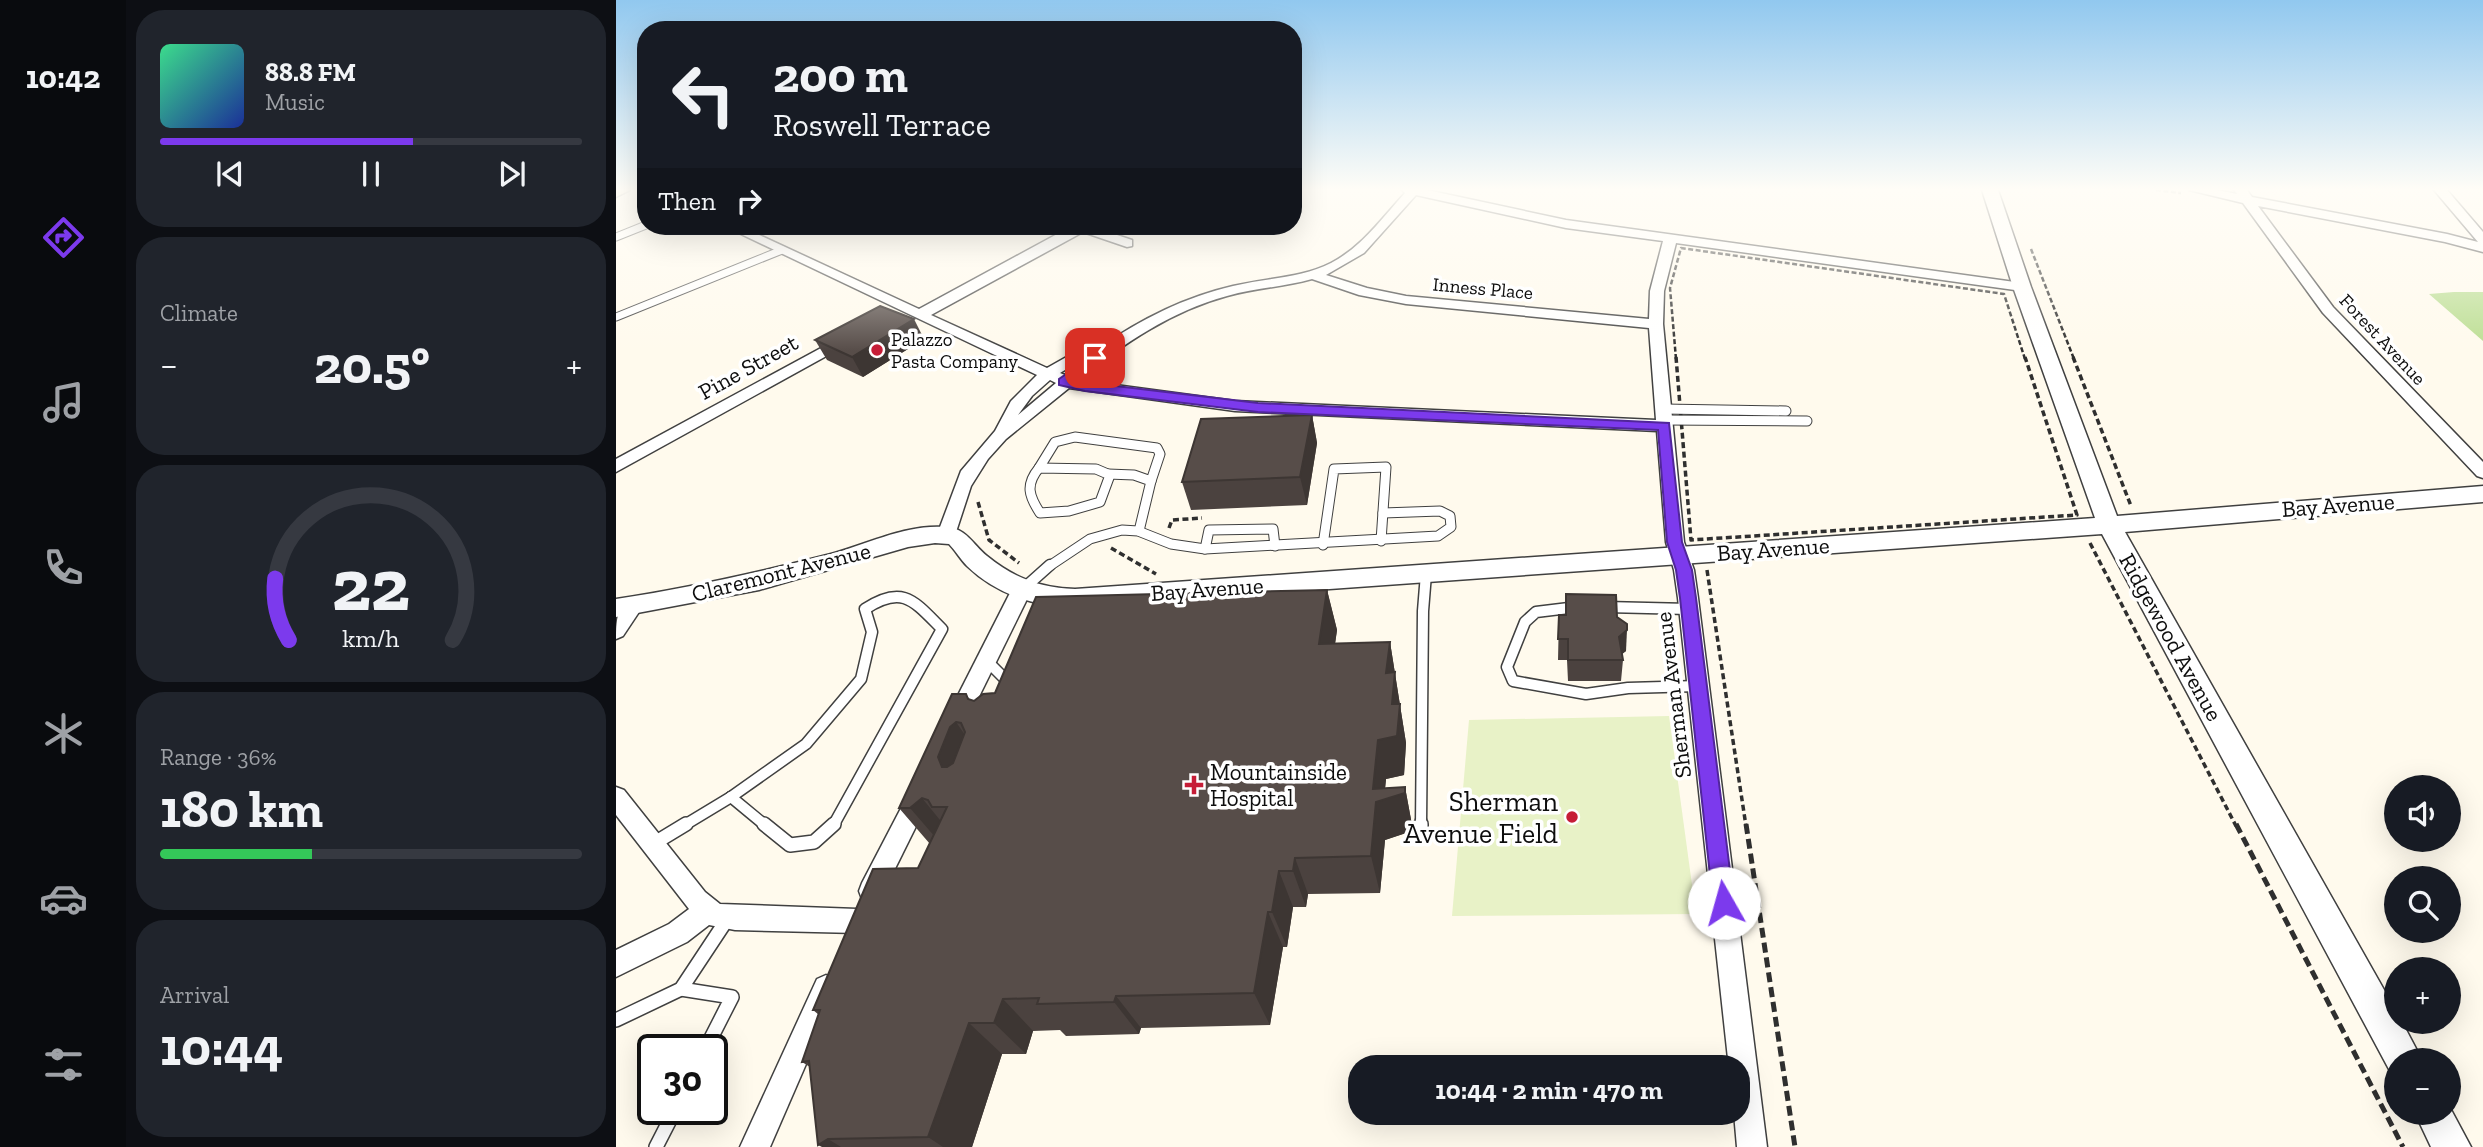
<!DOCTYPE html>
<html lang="en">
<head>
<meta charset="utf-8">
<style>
	:root { --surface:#171b24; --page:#20242c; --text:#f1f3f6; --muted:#9ea1a6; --line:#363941; --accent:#7c3aed }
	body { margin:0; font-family:"Zilla Slab",serif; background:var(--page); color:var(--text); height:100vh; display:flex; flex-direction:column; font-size:26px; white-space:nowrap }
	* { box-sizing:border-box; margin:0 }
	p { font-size:23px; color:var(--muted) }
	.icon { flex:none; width:38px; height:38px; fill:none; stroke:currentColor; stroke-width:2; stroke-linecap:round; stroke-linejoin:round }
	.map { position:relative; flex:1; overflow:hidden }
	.details { display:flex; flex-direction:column; gap:10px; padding:10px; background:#0d0f14; width:490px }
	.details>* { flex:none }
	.guide { position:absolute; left:21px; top:21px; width:665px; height:214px; border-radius:28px; box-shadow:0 7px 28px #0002; background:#171b24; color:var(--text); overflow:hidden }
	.controls { position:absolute; left:1768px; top:775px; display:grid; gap:14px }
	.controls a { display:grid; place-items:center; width:77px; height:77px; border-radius:50%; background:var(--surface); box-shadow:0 7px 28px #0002; font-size:35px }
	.speed { position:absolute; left:21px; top:1034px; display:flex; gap:14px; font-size:35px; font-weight:700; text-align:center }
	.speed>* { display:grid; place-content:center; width:91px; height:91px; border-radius:50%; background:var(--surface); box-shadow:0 7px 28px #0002; line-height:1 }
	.speed .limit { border:4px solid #111; border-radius:10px; background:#fff; color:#111 }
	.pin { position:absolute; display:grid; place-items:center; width:60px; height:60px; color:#fff; margin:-30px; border-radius:14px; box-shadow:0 4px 10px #0006 }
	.me { position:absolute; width:77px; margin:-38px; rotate:353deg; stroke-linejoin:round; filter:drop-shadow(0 0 5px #0008) }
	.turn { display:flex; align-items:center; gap:24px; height:147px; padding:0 21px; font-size:32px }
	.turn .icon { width:91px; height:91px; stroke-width:2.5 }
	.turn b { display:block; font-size:49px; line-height:60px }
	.then { display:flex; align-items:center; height:66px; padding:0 21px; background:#0003; gap:14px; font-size:26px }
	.big { font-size:52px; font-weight:800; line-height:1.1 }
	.details .card { flex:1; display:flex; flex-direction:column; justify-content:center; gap:10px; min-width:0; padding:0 24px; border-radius:28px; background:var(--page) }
	.details .dial { align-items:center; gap:0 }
	.dial svg { height:182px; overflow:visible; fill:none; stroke:var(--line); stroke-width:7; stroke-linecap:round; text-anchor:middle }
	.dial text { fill:var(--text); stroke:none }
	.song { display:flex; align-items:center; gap:21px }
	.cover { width:84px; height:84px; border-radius:10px; background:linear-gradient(135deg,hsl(150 70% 55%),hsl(230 70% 35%)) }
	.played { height:7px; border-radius:4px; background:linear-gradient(90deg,var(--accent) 60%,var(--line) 60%) }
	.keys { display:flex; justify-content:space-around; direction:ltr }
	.heat { display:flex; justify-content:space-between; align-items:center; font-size:38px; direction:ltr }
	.charge { height:10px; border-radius:5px; background:linear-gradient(90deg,#34c759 36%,var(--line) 0) }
	.trip { position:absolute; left:732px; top:1055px; width:402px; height:70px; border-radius:28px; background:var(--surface); box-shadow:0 7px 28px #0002; font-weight:800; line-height:70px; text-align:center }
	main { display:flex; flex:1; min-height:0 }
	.tabs { display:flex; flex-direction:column; width:126px; justify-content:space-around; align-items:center; background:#090b0e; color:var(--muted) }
	.tabs .icon { width:49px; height:49px }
	.tabs .on { color:var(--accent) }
	.tabs b { font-size:32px; color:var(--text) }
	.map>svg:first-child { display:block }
	.forest { fill:#bcde93 }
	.pitch { fill:#e8f2c7 }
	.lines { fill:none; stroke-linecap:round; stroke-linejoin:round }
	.service-far3-casing { stroke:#404040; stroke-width:9 }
	.service-far2-casing { stroke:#404040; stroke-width:11 }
	.service-far1-casing { stroke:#404040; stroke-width:13 }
	.service-casing { stroke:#404040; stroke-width:16 }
	.minor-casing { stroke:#404040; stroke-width:3 }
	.tertiary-casing { stroke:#404040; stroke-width:3 }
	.secondary-casing { stroke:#2f2f2f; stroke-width:3 }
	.path-far2 { stroke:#2f2f2f; stroke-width:2.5; stroke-dasharray:5 2.5; stroke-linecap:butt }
	.path-far1 { stroke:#2f2f2f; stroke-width:3.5; stroke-dasharray:6 3.5; stroke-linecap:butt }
	.path { stroke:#2f2f2f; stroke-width:5; stroke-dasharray:10 5; stroke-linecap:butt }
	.service-far3 { stroke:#fff; stroke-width:7 }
	.service-far2 { stroke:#fff; stroke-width:9 }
	.service-far1 { stroke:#fff; stroke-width:10 }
	.service { stroke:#fff; stroke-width:13 }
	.minor { fill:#fff; fill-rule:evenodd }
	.tertiary { fill:#fff; fill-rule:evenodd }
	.secondary { fill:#ffeca8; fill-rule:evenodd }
	.wall { fill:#4b423f }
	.shaded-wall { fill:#3d3633 }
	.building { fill:#574d49; stroke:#3d3633; stroke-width:2; fill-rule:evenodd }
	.route { fill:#7c3aed; stroke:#51269a; stroke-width:2 }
	.poi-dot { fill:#c61d37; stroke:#fff; stroke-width:2.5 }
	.labels { text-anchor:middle; stroke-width:7; stroke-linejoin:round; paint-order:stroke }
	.far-street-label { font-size:19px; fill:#0d0d0d; stroke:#fff }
	.far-poi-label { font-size:19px; fill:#0d0d0d; stroke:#fff; text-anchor:start }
	.street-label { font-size:23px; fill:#0d0d0d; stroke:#fff }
	.poi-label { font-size:23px; fill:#0d0d0d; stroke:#fff; text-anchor:start }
	.near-poi-label { font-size:28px; fill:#0d0d0d; stroke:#fff; text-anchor:end }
</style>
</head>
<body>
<main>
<nav class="tabs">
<b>10:42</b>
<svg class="icon on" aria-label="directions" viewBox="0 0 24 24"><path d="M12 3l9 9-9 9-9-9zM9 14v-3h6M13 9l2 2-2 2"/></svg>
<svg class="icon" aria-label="music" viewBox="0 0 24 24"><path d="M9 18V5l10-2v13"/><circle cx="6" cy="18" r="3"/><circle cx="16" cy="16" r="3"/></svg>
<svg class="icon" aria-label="phone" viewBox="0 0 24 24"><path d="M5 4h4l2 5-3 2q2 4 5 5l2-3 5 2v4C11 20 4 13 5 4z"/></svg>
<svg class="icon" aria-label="climate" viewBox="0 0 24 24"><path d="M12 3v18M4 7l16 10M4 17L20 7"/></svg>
<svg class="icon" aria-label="car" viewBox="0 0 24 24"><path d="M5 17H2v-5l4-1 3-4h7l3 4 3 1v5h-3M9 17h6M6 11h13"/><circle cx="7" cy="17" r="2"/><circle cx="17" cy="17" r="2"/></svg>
<svg class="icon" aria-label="filters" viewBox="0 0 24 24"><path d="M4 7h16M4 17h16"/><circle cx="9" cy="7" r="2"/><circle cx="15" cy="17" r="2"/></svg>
</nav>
<section class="details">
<div class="card">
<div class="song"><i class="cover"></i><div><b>88.8 FM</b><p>Music</p></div></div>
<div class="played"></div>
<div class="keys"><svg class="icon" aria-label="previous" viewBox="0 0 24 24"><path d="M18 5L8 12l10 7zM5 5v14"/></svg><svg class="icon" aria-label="pause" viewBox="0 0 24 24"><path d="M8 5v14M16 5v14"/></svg><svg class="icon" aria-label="next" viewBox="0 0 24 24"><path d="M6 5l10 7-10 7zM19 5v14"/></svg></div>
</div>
<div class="card"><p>Climate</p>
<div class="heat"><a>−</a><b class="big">20.5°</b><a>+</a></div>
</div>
<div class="card dial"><svg viewBox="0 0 100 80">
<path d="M14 69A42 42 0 1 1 86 69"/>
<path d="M14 69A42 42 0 0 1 8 42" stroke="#7c3aed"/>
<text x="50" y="56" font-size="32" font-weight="700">22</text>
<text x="50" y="72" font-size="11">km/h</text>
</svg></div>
<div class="card"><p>Range · 36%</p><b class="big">180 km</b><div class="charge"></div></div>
<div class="card"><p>Arrival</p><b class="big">10:44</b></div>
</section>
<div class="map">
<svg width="1867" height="1147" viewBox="0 0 1867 1147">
	<rect width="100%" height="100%" fill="#fffaed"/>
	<polygon class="forest" points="1838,292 1867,292 1867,341 1813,294"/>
	<polygon class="pitch" points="1053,716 1080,914 836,916 853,720"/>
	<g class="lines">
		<defs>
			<g id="service-far3">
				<polyline points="0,237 30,225"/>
				<polyline points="0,317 166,250"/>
			</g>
			<g id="service-far2">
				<polyline points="1048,409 1170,411"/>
				<polyline points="1048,420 1191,421"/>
				<path d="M423,468l57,1 14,6 -10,27 -31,9 -29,2c-11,-17 -15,-28 -1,-45z"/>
				<polyline points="423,468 439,442 459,437 541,448 544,454 535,481"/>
				<polyline points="492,474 518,475 535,481 523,531"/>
				<polyline points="707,545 718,469 770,467 765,541"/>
				<polyline points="589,549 593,530 657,529 659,546"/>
				<polyline points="432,567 474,539 506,530 522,531 555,544 589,549 822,536 835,527 834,516 824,511 767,513"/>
			</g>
			<g id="service-far1">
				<polyline points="406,590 434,565"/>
				<polyline points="961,607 920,612 909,622 891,667 897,681 970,694 1012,688 1082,686"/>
				<polyline points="990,607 1073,609"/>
				<polyline points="370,660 395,685"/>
				<polyline points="115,797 150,826"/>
				<path d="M115,797l75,-53 55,-65 11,-47 -7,-23c38,-25 49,-8 77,20l-109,197"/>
				<polyline points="67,826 115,797"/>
				<polyline points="805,826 807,611 810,574"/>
			</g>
			<g id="service">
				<polyline points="148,824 174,845 198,842 218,824"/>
				<polyline points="805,832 805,824"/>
				<polyline points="37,844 70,824"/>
				<polyline points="65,989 116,997 89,1050"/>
				<polyline points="0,1020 65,989 112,918"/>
				<polyline points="40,1147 59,1110"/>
			</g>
			<g id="minor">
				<path d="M786,190h25l139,30 456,63 7,4 -7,4 -346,-48 -12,48 -1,33 21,218 10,28 4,28 69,549h-30l-3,-34h4v-45h-9l-51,-470 -4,-28 -8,-28 -9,-111 -422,-20 -166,-23 -63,51 -18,20 -17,27 -16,49 -2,5h-14l-2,-5 24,-64 34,-40 16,-30 26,-26 -313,-149h16l179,83 153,-83h18l42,14v6l-5,1 -44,-15 -152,83 116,53 39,-22h10l2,3c41,-29 87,-52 135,-63 33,-8 69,-8 98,-23 31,-16 51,-45 74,-70zM800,195l150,33 97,13 -13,50 -1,28 -243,-23 -39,-8 -41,-13 38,-22zM696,279l47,16 47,9 243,24 7,92 -421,-19 -157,-21c45,-36 93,-69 149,-84 28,-8 57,-9 85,-17zM472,356l-23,19 -5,-2zM434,380l6,3 -38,32 14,-19z"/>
				<polygon points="1573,190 1601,190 1621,194 1618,190 1631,190 1636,197 1831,234 1862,242 1818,190 1831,190 1867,232 1867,252 1829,242 1642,206 1717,307 1867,462 1867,478 1861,476 1707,313 1627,203"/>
				<polygon points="229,335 237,340 234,343 0,472 0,459"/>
				<polygon points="405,584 412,586 415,591 349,725 341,728 333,725 330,719 333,713 395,591 398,586"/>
				<path d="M17,599l7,2 3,5 -20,30 -7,3c0,-16 0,-35 17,-40z"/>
				<polygon points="303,786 311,789 315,796 264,899 255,903 246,899 243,891 246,883 295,789"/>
				<polygon points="0,787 8,790 89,892 104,904 241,909 250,912 254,921 250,930 241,933 119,930 93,925 71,942 0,977 0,950 53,924 73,909 0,815"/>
				<polygon points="210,975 219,979 223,988 154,1147 124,1147 201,979"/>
			</g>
			<g id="tertiary">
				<path d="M1366,190h16l33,97 86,229 366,-30v16l-358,30 271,479v11h6l20,38h-26v14l-5,-1 -289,-539 -1027,73c-40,0 -79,-13 -108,-41 -7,-7 -11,-15 -18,-22l-14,-1 -27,4 -149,43 -143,27v-18c73,-11 144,-27 215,-45 37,-10 75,-30 114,-27 22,1 27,17 42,29 27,22 53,32 88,33l1020,-71 -82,-231z"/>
				<polygon points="1832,1104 1855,1147 1815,1147 1799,1113 1832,1113"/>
			</g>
			<polygon id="secondary" points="0,190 14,190 0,197"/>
		</defs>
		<use href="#service-far3" class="service-far3-casing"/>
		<use href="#service-far2" class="service-far2-casing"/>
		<use href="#service-far1" class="service-far1-casing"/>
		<use href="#service" class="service-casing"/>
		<use href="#minor" class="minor-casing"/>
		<use href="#tertiary" class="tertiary-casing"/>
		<use href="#secondary" class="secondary-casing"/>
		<g class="path-far2">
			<polyline points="1540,190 1565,193"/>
			<polyline points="1415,249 1458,359"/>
			<polyline points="1060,359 1054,288 1065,248 1388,294 1409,359"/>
		</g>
		<g class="path-far1">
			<polyline points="1060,357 1075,540 1461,515 1409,357"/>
			<polyline points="1457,357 1515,506"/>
			<polyline points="362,502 373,540 403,563"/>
			<polyline points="553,528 556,520 586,518"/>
			<polyline points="1474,543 1620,826"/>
			<polyline points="495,548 540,574"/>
			<polyline points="1091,570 1130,826"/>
		</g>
		<g class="path">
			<polyline points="1130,824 1179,1147"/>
			<polyline points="1620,824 1787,1147"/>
		</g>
		<use href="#service-far3" class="service-far3"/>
		<use href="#service-far2" class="service-far2"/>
		<use href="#service-far1" class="service-far1"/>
		<use href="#service" class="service"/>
		<use href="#minor" class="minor"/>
		<use href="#tertiary" class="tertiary"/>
		<use href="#secondary" class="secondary"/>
	</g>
	<g class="wall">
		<polygon points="308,339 247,377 211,360 199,340"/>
		<polygon points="696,415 701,443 691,505 575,510 566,482"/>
		<polygon points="711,590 721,630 719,644 774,642 790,743 788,775 770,779 769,788 789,787 796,825 796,831 769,840 764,893 692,894 690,907 677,907 671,947 667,947 654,1025 525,1028 523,1034 450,1036 444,1030 417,1031 410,1054 386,1054 356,1147 206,1147 194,1067 186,1062 203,1015 197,1010 302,868 314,844 283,808 350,694 354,700 358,701 379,693"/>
		<polygon points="943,615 1001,617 1010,651 1006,654 1007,660 1005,681 952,681 951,660 942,660"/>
	</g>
	<g class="shaded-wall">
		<polygon points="298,319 308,339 247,377 236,357"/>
		<polygon points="696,415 701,443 691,505 684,477"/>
		<polygon points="711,590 721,630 713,685 703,644"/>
		<polygon points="1011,630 1010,651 1001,658 1003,637"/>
		<polygon points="774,642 790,743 788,775 770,779 768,800 789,787 796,825 796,831 769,840 764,893 755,856 757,789"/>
		<polygon points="340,722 367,761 351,795 326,767 322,757 334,727"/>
		<polygon points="306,798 337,836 326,845 294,808"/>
		<polygon points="679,858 692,894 690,907 677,871"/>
		<polygon points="663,871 677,907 671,947 656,912"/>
		<polygon points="652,912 667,947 654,1025 638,993"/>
		<polygon points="500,996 525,1028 523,1034 498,1002"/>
		<polygon points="387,999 417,1031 410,1054 378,1023"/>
		<polygon points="353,1023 386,1054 356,1147 327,1147 312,1137"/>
		<polygon points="212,1139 225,1147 206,1147 202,1145"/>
	</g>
	<g class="building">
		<polygon points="264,306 298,319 236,357 199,340"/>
		<polygon points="696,415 684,477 566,482 585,419"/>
		<path d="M711,590l-8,54 71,-2 -4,31 9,-1 -3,32h8l-3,32 -19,4 -5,49 32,-2v6l-29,9 -5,54 -76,2 -2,13h-14l-7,41h-4l-14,81 -138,3 -2,6 -77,2 2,-6 -36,1 -9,24h-25l-41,114 -100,2 -10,6 -9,-84 -7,1 18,-52h-7l60,-141 45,-1 29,-61h-15l-4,-7 -6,-2 -12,10h-11l53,-114h14l2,5 6,2 9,-7 12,-1 41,-96zM340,722l5,1 4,9 -12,31 -6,4h-5l-4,-10 12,-30z"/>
		<polygon points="950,594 1000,595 1001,617 1011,624 1011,630 1003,637 1007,660 952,660 952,639 942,639 943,615 950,615"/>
	</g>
	<linearGradient id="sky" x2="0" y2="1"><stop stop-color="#91c8ef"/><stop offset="0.54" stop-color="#fffdf7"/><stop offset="1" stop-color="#fffdf7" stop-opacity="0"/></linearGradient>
	<rect width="1867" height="351" fill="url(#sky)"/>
	<polygon class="route" points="479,354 483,355 483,361 458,381 642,403 1053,423 1066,542 1076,570 1080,598 1118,903 1115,910 1108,913 1100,910 1097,903 1064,598 1060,570 1051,542 1042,430 642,412 469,391 443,385 443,379"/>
	<g class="poi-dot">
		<circle cx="261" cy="350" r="7"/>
		<path d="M574.5 774.5h7v7h7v7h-7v7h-7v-7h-7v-7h7z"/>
		<circle cx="956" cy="817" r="7"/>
	</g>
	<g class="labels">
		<g class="far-street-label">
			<text transform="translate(867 288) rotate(5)" y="7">Inness Place</text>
			<text transform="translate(1767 339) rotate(47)" y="7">Forest Avenue</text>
		</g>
		<g class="far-poi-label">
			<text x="275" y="346">Palazzo<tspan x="275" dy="22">Pasta Company</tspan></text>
		</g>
		<g class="street-label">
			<text transform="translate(132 367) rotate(-29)" y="8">Pine Street</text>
			<text transform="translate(1722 505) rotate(-4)" y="8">Bay Avenue</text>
			<text transform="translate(1157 549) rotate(-4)" y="8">Bay Avenue</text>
			<text transform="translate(165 572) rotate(-14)" y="8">Claremont Avenue</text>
			<text transform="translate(591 589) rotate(-4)" y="8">Bay Avenue</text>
			<text transform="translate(1555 637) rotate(61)" y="8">Ridgewood Avenue</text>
			<text transform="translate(1057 695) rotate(-97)" y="8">Sherman Avenue</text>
		</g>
		<g class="poi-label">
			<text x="594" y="780">Mountainside<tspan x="594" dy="26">Hospital</tspan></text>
		</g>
		<g class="near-poi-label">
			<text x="942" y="811">Sherman<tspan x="942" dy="32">Avenue Field</tspan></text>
		</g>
	</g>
</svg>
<div class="controls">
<a><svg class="icon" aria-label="sound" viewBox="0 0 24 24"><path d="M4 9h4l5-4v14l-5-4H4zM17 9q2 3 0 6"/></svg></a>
<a><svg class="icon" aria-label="search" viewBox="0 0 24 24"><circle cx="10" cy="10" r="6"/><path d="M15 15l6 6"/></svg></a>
<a>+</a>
<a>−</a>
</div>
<div class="speed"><div class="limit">30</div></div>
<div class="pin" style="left:479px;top:358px;background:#d93025"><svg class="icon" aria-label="arrive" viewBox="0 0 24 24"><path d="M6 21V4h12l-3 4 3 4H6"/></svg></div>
<svg class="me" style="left:1108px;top:903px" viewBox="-20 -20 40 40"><circle r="19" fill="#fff"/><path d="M0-13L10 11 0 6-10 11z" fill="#7c3aed"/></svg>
<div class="trip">10:44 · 2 min · 470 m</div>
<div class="guide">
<div class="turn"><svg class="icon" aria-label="left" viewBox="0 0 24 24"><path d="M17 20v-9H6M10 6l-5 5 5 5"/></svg><div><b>200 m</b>Roswell Terrace</div></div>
<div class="then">Then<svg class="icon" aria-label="right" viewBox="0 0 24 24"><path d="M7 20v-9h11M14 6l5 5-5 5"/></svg></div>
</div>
</div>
</main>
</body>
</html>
